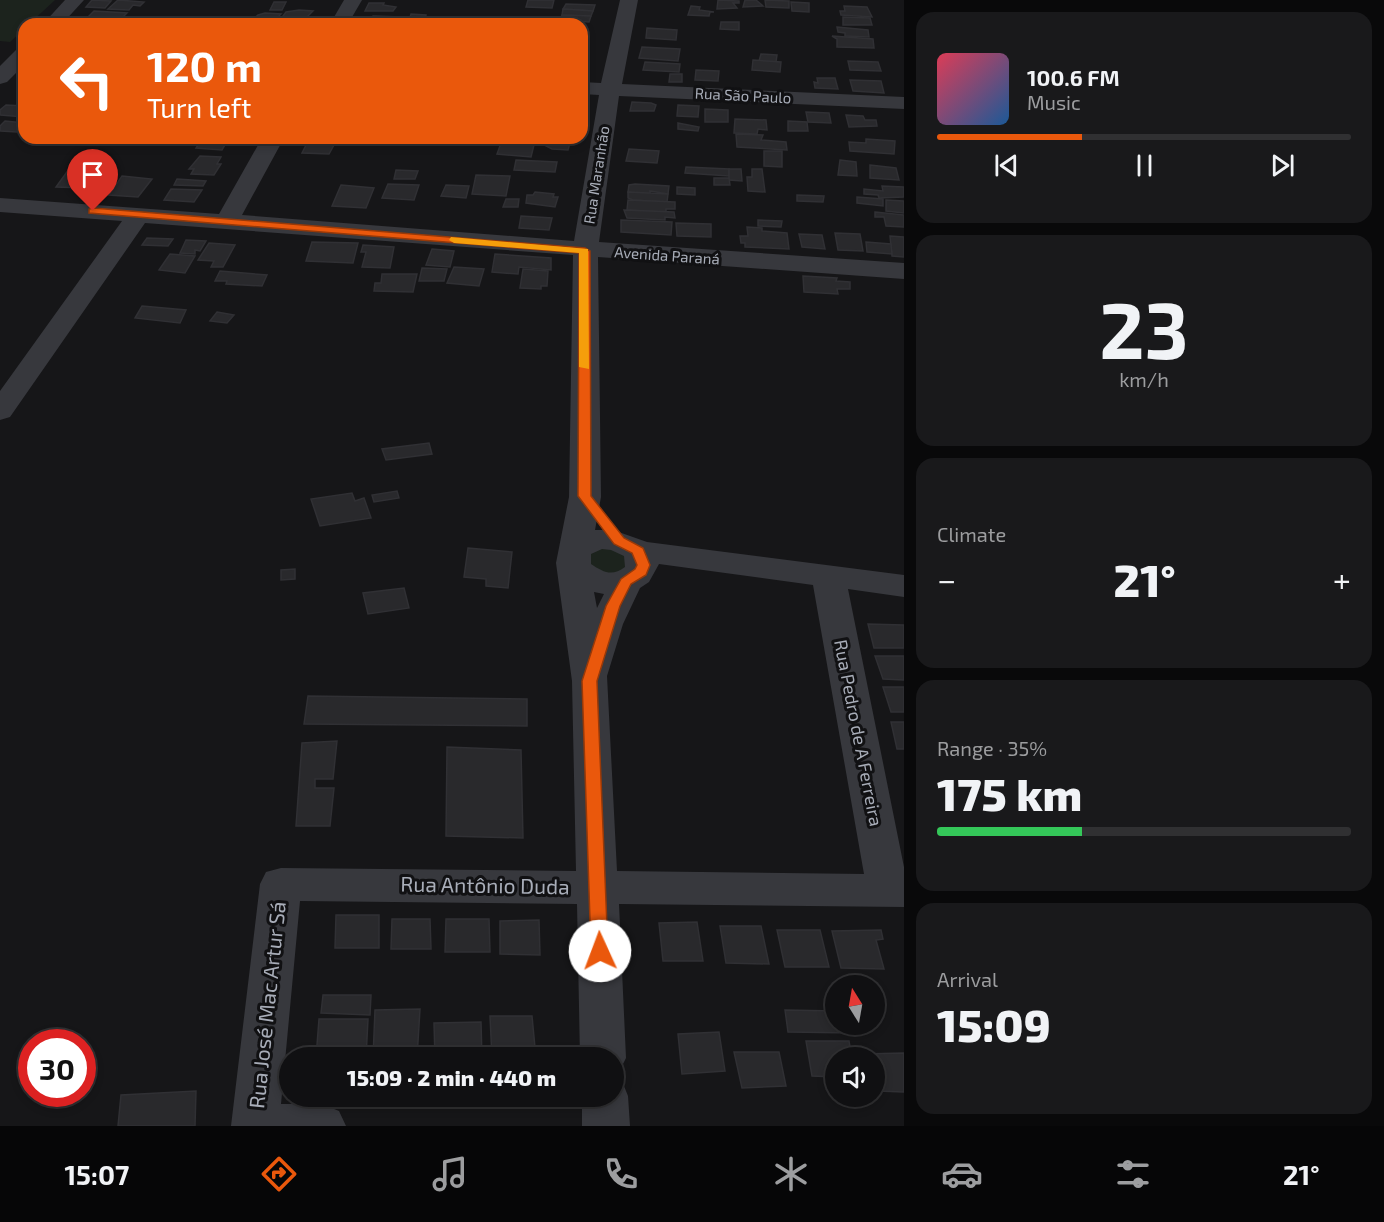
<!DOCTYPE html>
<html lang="en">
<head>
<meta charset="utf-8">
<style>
	:root { --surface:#101012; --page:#19191b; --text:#f1f3f6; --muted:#9c9d9f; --line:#303032; --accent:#ea580c }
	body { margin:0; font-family:"Exo 2",sans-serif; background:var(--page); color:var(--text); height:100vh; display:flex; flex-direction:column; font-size:22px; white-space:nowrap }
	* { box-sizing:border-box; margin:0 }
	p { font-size:20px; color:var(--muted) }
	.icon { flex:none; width:33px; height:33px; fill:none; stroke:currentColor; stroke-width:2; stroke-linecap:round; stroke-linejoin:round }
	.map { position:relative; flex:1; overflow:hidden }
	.drawer { display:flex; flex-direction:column; gap:12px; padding:12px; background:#09090a; width:480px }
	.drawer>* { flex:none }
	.banner { position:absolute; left:18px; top:18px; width:570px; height:126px; border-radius:18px; box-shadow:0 3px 9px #0003,0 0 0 2px var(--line); background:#ea580c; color:#fff; overflow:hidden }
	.needle { width:39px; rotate:349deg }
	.buttons { position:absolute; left:825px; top:975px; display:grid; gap:12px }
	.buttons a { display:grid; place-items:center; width:60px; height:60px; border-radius:50%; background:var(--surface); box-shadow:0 3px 9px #0003,0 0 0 2px var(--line); font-size:30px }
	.speed { position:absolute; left:18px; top:1029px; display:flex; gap:12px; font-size:30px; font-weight:700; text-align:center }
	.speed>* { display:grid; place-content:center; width:78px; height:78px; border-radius:50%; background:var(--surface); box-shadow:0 3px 9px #0003,0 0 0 2px var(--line); line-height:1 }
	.speed .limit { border:9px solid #d22; background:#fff; color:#111 }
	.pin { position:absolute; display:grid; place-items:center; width:51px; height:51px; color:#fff; margin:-62px -26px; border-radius:50% 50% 50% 0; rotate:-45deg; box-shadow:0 0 6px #0007 }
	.pin .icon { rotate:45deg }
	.me { position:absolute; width:66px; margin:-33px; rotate:358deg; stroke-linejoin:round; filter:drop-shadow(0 0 4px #0008) }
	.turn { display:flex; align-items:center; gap:21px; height:126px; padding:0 30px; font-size:27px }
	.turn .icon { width:78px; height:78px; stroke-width:2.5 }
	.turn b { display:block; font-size:42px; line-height:51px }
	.big { font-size:45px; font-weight:800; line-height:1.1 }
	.drawer .widget { flex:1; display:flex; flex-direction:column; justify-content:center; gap:9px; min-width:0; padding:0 21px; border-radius:18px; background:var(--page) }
	.drawer .dial { align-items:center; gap:0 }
	.dial b { font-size:78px; line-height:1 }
	.song { display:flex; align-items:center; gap:18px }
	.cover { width:72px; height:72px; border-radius:9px; background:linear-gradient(135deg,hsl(350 70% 55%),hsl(210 70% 35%)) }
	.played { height:6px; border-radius:3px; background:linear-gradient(90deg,var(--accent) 35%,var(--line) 35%) }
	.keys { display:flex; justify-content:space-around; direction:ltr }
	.heat { display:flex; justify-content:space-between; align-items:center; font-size:33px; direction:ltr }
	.charge { height:9px; border-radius:4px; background:linear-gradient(90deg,#34c759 35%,var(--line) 0) }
	.trip { position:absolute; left:279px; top:1047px; width:345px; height:60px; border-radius:30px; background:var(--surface); box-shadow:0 3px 9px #0003,0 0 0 2px var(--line); font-weight:800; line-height:60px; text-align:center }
	.tab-bar { display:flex; height:96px; justify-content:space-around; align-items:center; background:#060607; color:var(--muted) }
	.tab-bar .icon { width:42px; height:42px }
	.tab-bar .active { color:var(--accent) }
	.tab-bar b { font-size:27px; color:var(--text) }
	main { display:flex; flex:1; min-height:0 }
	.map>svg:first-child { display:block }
	.green { fill:#1c231d }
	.building { fill:#29292c; stroke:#303034; stroke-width:1.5 }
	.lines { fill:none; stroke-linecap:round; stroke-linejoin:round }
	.minor { fill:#37383d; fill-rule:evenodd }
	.route { fill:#ea580c; stroke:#983908; stroke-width:1.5 }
	.slow { fill:#f59e0b }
	.labels { text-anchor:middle; stroke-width:6; stroke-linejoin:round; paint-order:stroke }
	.far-street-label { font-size:15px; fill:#a8adb8; stroke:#111113 }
	.street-label { font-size:18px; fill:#a8adb8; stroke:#111113 }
	.near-street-label { font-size:21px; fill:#a8adb8; stroke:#111113 }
</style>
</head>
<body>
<main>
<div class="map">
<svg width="904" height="1126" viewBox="0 0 904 1126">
	<rect width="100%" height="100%" fill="#161618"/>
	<g class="green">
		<polygon points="0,0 55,0 29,24 24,24 24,29 10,42 0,41"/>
		<polygon points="612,548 628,557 624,573 594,574 586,556 597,549"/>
	</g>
	<g class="building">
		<polygon points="92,0 111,1 105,8 86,7"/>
		<polygon points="118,0 144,2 140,6 133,5 129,10 108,9"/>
		<polygon points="528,0 554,0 552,8 526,7"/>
		<polygon points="718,0 739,1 739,3 733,3 737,8 717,9"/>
		<polygon points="745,0 756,0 763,6 743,7"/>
		<polygon points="765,0 789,1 789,8 766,7"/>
		<polygon points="274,2 286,2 282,10 270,10"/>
		<polygon points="791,2 809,3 809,12 792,11"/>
		<polygon points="369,3 384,3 383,5 396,7 393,11 365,11"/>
		<polygon points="566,4 595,5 593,11 563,9"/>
		<polygon points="691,6 700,7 699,10 714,12 710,12 709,16 688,15"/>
		<polygon points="844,6 867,7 872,17 841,15 840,11 845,11"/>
		<polygon points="563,9 593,11 591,16 562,15"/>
		<polygon points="299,10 313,11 303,21 280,20 286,12"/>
		<polygon points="94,11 127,13 119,21 86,19"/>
		<polygon points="265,13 281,14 272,23 251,21 258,15"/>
		<polygon points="411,14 426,15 425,21 409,21"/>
		<polygon points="562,15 591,16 589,22 560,20"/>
		<polygon points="373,16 401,17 400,21 393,21 391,24 369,24"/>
		<polygon points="843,17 870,18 872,25 843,25"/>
		<polygon points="85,20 127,22 81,24"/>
		<polygon points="721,22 739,22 739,30 720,29"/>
		<polygon points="837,27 868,30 869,37 845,36 845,33 838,32"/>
		<polygon points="647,28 677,30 676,40 646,38"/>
		<polygon points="832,36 873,39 874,48 837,47 837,39"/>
		<polygon points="642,47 680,49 678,61 639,58"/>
		<polygon points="761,54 777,55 776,62 759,61"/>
		<polygon points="753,60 781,62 780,72 752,70"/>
		<polygon points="848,61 878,62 881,71 850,70"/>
		<polygon points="645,62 680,64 679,72 643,70"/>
		<polygon points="696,70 719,71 718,81 695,80"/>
		<polygon points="670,74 682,74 682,82 669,82"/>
		<polygon points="817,78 835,78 838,89 815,88 814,82 818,83"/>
		<polygon points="850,80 881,81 884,93 853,91"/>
		<polygon points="632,102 651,103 656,105 654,111 630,111"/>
		<polygon points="6,105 24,106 24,117 0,115 0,110"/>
		<polygon points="678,105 699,106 698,117 677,116"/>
		<polygon points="705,109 728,110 728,122 705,122"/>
		<polygon points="806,112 829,113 831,123 808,122"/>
		<polygon points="846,115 863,116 865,120 876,120 877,126 849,127"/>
		<polygon points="735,119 766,120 767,130 758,129 757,134 734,133"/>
		<polygon points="5,121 24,123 24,125 17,132 0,131 0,126"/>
		<polygon points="788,121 807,122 808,131 788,131"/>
		<polygon points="678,123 699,127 698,131 678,129"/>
		<polygon points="736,134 763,135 761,140 786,142 787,150 737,147"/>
		<polygon points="203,138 229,138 222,150 196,148"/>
		<polygon points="502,138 536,138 535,143 504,142"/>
		<polygon points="547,138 571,139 568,150 552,149 544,145"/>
		<polygon points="866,139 895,141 894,154 850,151 849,142 866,143"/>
		<polygon points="307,143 334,145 329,154 302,153"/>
		<polygon points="501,143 534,145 531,157 497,154"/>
		<polygon points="629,149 659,151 657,163 626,161"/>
		<polygon points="764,151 782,151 782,167 764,166"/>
		<polygon points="200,156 221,157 217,164 221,164 214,175 191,174 194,169 189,169"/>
		<polygon points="516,160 557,162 555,172 514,170"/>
		<polygon points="840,160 856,162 857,176 838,175"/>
		<polygon points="870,165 896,168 899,180 870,178"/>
		<polygon points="686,167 729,169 729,176 685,173"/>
		<polygon points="69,169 98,171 86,188 56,187"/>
		<polygon points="729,169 741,169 742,181 729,180"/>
		<polygon points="752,169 762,169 765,192 748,191 747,177 752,177"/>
		<polygon points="396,170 418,171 415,179 394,179"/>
		<polygon points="476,175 510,176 506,196 472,194"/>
		<polygon points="122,176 152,179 138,197 109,195"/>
		<polygon points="714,178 729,178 730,185 714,185"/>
		<polygon points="177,179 206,181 203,186 174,185"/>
		<polygon points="388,184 419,185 414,200 382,198"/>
		<polygon points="635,184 669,186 668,194 650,191 650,194 628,192 629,185"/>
		<polygon points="341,185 374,188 366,208 332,206"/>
		<polygon points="446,185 469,186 466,198 441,196"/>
		<polygon points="882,186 904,187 904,197 879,198 878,195 864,194 864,189 883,191"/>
		<polygon points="677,187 695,188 695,195 677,194"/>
		<polygon points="171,189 202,190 194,202 164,200"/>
		<polygon points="535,192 554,194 553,197 558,197 555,207 526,203 527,195 533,195"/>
		<polygon points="628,192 668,194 667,202 633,200 628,198"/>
		<polygon points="797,195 824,196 823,202 797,201"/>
		<polygon points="857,197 883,199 883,206 857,203"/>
		<polygon points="506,199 519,199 518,207 503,207"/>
		<polygon points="628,200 675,202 675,209 666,209 666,212 627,210"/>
		<polygon points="886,200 904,201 904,213 886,211"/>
		<polygon points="624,210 674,212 675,218 665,217 665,220 627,218"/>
		<polygon points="875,212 904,215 904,227 886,226 884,217 875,217"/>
		<polygon points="521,216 552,218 549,230 519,228"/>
		<polygon points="621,220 672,222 671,235 621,232"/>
		<polygon points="758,220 782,221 781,227 758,226"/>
		<polygon points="676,223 711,224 711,237 677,236"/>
		<polygon points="747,227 762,228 762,231 787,233 789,249 745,247 745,243 741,243 740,236 748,236"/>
		<polygon points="835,233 860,234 863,251 838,250"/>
		<polygon points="799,234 822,235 825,249 802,247"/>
		<polygon points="890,236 904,237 904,257 892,256"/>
		<polygon points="147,238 173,239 168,246 142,245"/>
		<polygon points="186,240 206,241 200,251 195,250 195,254 180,253"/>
		<polygon points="312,242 358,243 353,263 306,261"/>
		<polygon points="866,242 891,244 892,254 867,252"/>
		<polygon points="209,243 235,245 223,267 211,267 214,261 198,260"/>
		<polygon points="363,245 394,247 390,268 362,267 366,252 361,252"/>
		<polygon points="432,249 454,251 450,267 426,265"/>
		<polygon points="170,254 195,256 185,273 159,270"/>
		<polygon points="495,254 551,258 551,270 519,267 518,274 492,272"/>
		<polygon points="454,267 484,269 479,286 447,283"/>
		<polygon points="422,268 447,269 444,281 419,281"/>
		<polygon points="523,269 548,271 547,286 541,286 541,289 520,288"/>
		<polygon points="220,271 267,275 262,286 226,284 227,281 215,281"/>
		<polygon points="382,274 417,274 413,292 374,291 375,283 381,283"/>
		<polygon points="803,276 837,278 836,281 850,282 850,289 837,289 838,294 804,292"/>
		<polygon points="142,306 186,310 180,323 135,318"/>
		<polygon points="217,312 234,315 227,323 210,321"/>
		<polygon points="429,443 432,454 386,460 382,449"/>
		<polygon points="397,491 399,498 374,502 372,495"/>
		<polygon points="352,493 355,501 364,498 371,518 320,526 311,499"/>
		<polygon points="468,548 512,552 508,588 486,586 486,579 464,577"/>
		<polygon points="295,569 295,579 281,580 281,570"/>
		<polygon points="404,588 409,608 368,614 363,593"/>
		<polygon points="868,624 904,625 904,648 874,648"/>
		<polygon points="875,656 904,656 904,680 883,679"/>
		<polygon points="883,687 904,687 904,712 891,712"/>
		<polygon points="308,696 527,699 527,726 304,724"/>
		<polygon points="891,722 904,722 904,749 897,749"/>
		<polygon points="337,741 333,779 315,779 315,788 334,788 330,826 296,826 302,743"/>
		<polygon points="447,747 521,750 523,838 446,836"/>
		<polygon points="336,915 379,915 379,948 335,948"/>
		<polygon points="392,919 430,919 431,949 391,949"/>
		<polygon points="446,919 489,919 490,952 445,952"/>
		<polygon points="539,920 540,955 500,954 500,921"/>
		<polygon points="697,922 703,961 663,961 659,923"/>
		<polygon points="720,926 761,926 769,964 726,963"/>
		<polygon points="777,930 820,930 829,967 785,967"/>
		<polygon points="881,930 883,939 876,940 884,969 841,968 832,931"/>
		<polygon points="323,995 371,995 370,1015 321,1013"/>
		<polygon points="420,1009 417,1058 373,1058 375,1010"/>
		<polygon points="785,1010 836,1011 836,1024 852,1024 854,1033 788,1032"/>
		<polygon points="490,1016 532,1016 536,1058 492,1058"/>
		<polygon points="319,1019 368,1019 366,1058 316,1058"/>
		<polygon points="481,1022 482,1058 435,1058 434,1023"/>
		<polygon points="719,1032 725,1071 682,1074 678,1034"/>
		<polygon points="806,1041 849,1041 852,1058 836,1058 836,1077 812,1076"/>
		<polygon points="734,1052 779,1052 786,1086 742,1088"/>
		<polygon points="904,1053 904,1092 878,1091 874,1082 874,1058 864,1058 863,1054"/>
		<polygon points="196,1091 195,1126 118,1126 121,1095"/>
	</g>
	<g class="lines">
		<g class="minor">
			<polygon points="65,0 84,0 62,24 43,24"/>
			<polygon points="344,0 362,0 348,24 330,24"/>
			<path d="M620,0h18l-16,84 282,13v12l-285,-13 -20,146 305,21v16l-306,-22 3,240 -6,33h18l34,12 257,33v22l-56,-8 56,278v40l-285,-3 7,154 -7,14 -5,2v-16h-34l-3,-154 -277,-3 -19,203h41l17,7 7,15h-115l29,-242 6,-12 15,-4 295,3 -4,-190 -16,-118 13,-66 4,-242 -428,-32 -135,194 -10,3v-29l122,-170 -122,-9v-14l219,16 43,-76h22l-42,77 332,26 25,-146 -17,-1v-12l19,1zM602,549l9,1 13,6 1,11c-13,10 -22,5 -34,-3v-10zM659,564l154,21 51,289 -247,-3 -10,-195 16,-52 17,-36 9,-6zM594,592l10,2 -7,14z"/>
			<polygon points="24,47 24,65 7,82 0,84 0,66 17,49"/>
			<polygon points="614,1078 622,1081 628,1096 630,1126 582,1126 582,1096 614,1096"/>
		</g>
	</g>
	<polygon class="route" points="93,208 585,248 590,251 591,496 624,538 643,548 650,565 646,575 631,584 620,606 597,681 608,951 606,956 600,958 593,956 591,951 582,681 606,606 621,579 635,569 637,565 632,553 614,544 578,496 579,253 89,213 89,209"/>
	<polygon class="slow" points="451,237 588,249 589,369 579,367 579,253 454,243 449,240"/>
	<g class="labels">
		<g class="far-street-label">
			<text transform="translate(743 96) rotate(3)" y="5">Rua São Paulo</text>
			<text transform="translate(597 175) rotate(-81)" y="5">Rua Maranhão</text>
			<text transform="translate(667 256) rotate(4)" y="5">Avenida Paraná</text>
		</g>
		<g class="street-label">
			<text transform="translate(858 733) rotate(79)" y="6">Rua Pedro de A Ferreira</text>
		</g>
		<g class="near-street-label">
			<text transform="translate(485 886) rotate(1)" y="7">Rua Antônio Duda</text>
			<text transform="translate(268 1005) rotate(-84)" y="7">Rua José Mac Artur Sá</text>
		</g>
	</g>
</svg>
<div class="buttons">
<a><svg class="needle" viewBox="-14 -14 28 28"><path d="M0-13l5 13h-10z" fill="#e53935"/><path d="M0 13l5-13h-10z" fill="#9c9d9f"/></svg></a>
<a><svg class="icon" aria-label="sound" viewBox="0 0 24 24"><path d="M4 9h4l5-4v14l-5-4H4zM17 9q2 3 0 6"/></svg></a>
</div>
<div class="speed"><div class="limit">30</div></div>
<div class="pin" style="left:93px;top:211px;background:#d93025"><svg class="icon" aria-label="arrive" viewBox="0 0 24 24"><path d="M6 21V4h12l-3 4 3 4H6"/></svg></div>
<svg class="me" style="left:600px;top:951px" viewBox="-20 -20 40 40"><circle r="19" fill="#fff"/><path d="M0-13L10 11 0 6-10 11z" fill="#ea580c"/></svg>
<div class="trip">15:09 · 2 min · 440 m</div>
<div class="banner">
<div class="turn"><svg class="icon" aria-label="left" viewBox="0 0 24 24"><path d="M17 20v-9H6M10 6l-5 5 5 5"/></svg><div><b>120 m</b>Turn left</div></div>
</div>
</div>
<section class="drawer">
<div class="widget">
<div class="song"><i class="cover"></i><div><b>100.6 FM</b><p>Music</p></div></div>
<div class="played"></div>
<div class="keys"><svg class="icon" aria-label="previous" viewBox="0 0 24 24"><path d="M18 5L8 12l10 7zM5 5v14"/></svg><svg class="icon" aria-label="pause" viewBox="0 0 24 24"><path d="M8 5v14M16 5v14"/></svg><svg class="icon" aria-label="next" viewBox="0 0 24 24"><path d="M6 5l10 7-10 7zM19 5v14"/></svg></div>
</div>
<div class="widget dial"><b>23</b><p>km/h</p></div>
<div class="widget"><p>Climate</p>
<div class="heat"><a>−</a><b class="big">21°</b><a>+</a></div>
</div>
<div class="widget"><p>Range · 35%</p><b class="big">175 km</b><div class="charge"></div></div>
<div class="widget"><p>Arrival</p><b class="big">15:09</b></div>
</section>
</main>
<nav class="tab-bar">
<b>15:07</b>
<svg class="icon active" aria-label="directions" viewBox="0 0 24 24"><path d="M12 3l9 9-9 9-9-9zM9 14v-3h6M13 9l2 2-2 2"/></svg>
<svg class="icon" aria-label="music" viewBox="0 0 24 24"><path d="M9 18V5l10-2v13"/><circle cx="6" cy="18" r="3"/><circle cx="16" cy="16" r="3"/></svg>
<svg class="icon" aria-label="phone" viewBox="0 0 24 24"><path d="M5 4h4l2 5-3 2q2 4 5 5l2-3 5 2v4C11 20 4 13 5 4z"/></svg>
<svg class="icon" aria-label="climate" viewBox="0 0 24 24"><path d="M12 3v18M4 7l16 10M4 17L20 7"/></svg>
<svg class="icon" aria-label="car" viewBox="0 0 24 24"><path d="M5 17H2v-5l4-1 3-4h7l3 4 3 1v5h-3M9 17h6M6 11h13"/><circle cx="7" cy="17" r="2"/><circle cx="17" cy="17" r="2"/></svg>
<svg class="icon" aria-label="filters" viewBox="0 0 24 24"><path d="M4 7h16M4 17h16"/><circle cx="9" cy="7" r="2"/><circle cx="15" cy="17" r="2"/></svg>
<b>21°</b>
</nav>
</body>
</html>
